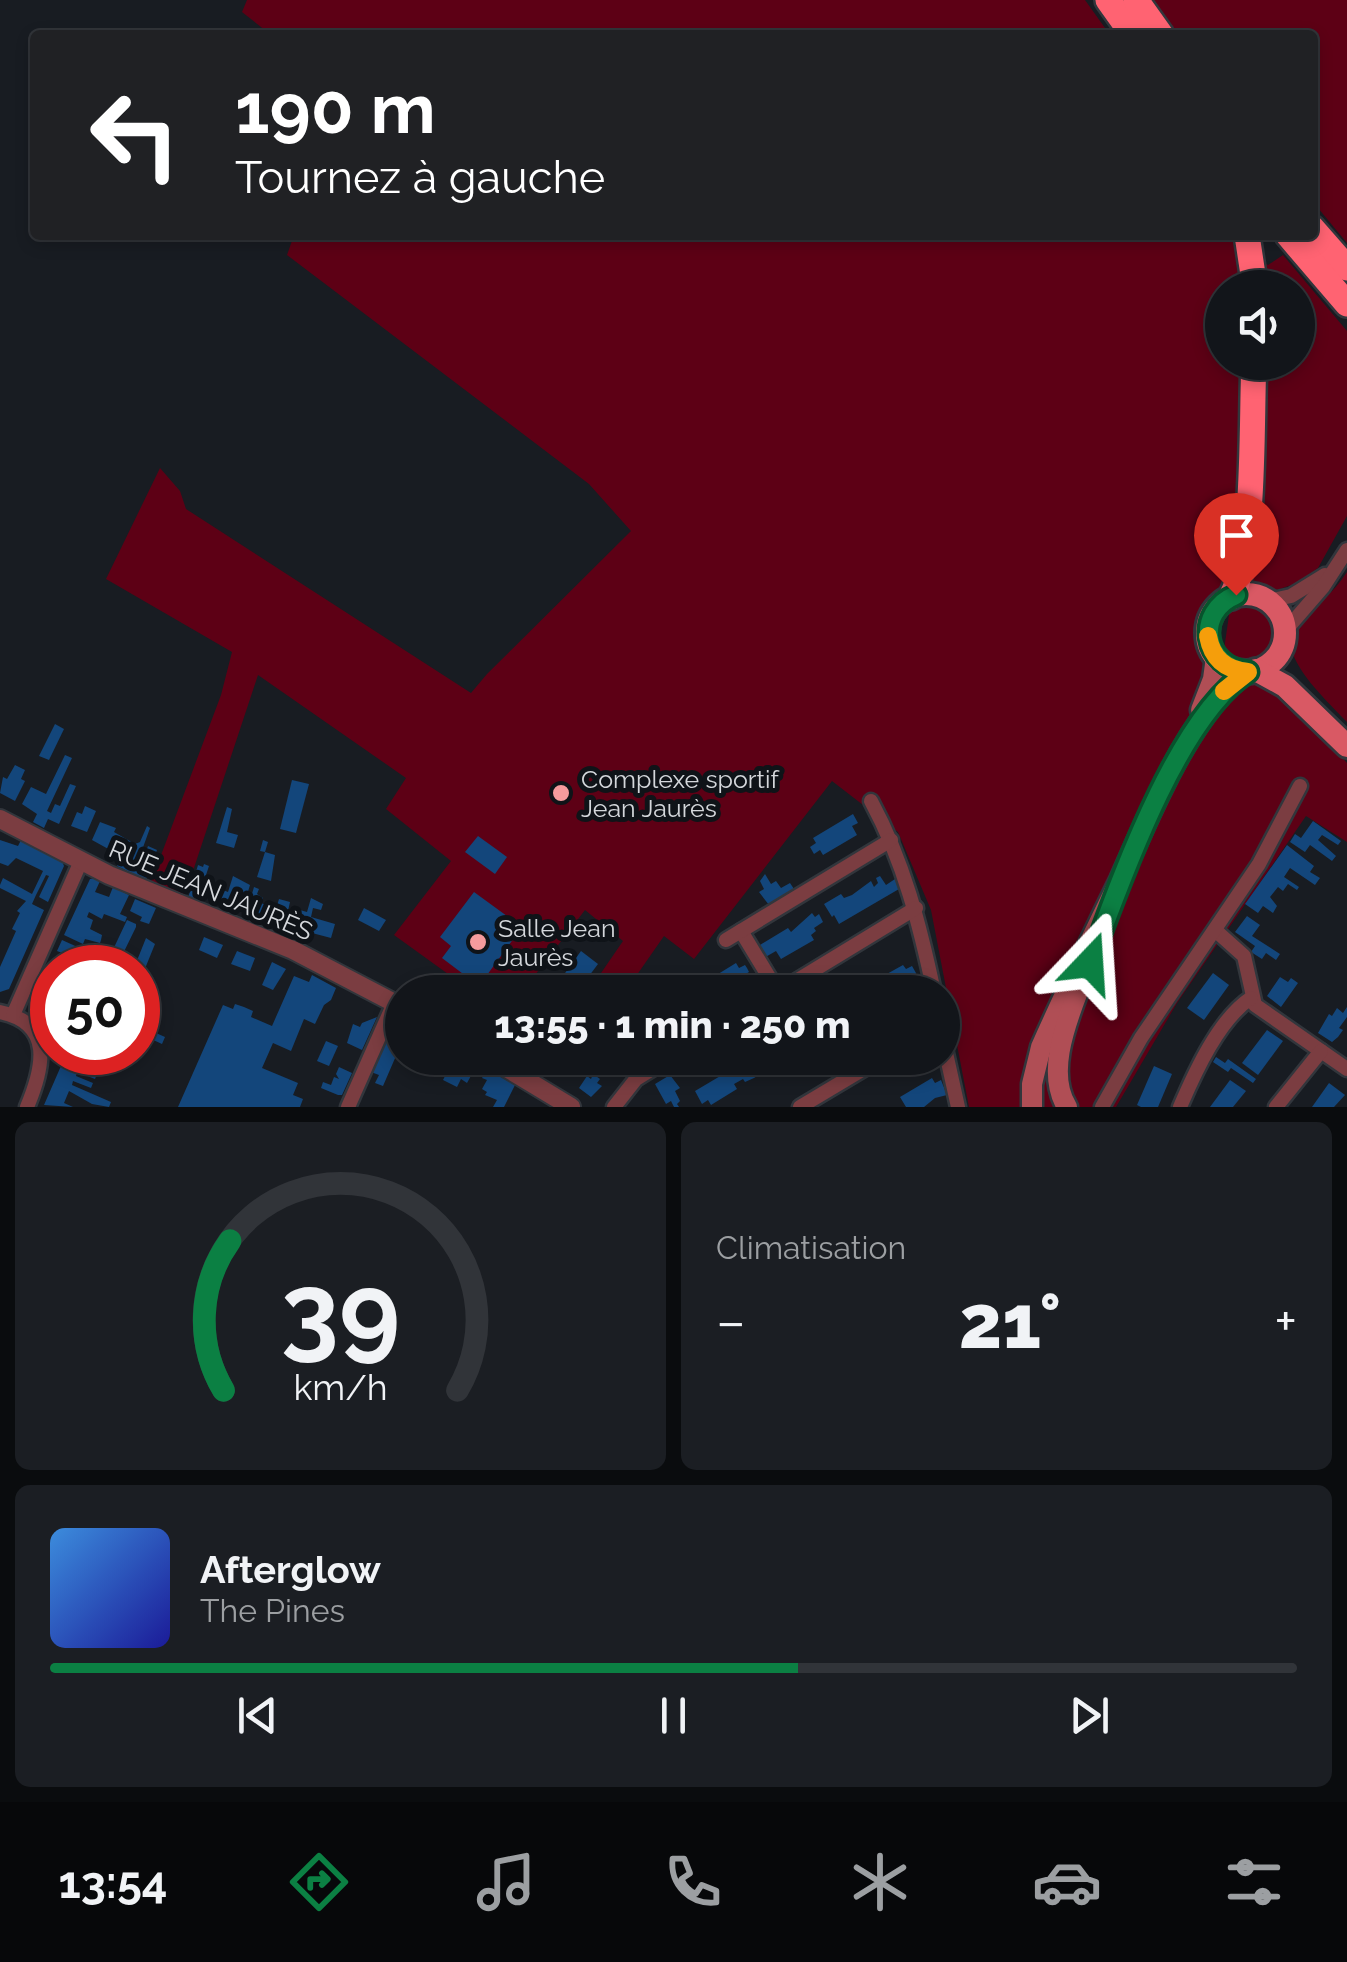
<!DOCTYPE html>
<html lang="fr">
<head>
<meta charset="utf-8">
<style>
	:root { --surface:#12151a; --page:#1b1e23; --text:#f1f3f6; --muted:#9c9fa2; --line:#313439; --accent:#0b8043 }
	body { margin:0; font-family:Raleway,sans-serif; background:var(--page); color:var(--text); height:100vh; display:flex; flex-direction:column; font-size:38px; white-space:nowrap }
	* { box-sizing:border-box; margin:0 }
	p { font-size:32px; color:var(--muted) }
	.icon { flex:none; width:55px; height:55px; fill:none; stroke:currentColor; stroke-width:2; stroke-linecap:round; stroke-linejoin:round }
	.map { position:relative; height:1107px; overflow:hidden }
	.side { display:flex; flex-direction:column; gap:15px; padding:15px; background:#0a0c0e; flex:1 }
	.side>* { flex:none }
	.hud { position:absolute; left:30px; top:30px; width:1288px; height:210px; border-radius:10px; box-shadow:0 5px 15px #0003,0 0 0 2px var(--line); background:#202124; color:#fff; overflow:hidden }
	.buttons { position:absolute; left:1205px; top:270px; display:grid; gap:20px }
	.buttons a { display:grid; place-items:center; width:110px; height:110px; border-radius:50%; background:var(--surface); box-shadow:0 5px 15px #0003,0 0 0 2px var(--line); font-size:50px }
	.speed { position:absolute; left:30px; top:945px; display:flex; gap:20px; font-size:50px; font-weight:700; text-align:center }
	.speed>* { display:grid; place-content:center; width:130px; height:130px; border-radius:50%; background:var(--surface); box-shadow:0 5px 15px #0003,0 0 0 2px var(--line); line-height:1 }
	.speed .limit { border:15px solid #d22; background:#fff; color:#111 }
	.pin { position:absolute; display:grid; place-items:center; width:85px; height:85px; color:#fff; margin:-102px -42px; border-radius:50% 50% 50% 0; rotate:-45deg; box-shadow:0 0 10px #0007 }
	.pin .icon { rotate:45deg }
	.me { position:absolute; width:110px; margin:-55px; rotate:20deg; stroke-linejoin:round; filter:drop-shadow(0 0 8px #0008) }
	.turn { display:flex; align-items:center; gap:35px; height:210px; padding:0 40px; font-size:45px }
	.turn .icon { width:130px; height:130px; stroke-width:2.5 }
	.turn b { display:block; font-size:70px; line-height:85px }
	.big { font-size:75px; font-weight:800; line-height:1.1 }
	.side .widget { flex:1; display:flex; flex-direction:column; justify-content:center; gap:15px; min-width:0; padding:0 35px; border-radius:15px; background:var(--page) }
	.side .dial { align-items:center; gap:0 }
	.dial svg { height:260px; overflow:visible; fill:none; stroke:var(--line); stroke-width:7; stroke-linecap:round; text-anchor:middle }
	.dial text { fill:var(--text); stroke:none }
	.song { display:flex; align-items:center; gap:30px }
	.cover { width:120px; height:120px; border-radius:15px; background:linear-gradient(135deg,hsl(210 70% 55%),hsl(240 70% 35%)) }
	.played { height:10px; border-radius:5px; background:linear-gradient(90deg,var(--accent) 60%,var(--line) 60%) }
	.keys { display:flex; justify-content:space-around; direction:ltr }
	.heat { display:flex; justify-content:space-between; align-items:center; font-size:55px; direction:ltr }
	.side .tiles { flex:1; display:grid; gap:15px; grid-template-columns:1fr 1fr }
	.widget:last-child { grid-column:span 2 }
	.trip { position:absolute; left:385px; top:975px; width:575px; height:100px; border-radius:50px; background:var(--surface); box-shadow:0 5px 15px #0003,0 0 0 2px var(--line); font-weight:800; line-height:100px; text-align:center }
	.menu { display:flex; height:160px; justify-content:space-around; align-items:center; background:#07080a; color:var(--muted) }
	.menu .icon { width:70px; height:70px }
	.menu .selected { color:var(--accent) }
	.menu b { font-size:45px; color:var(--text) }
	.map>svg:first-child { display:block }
	.green { fill:#5d0015; fill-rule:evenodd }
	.building { fill:#13467b }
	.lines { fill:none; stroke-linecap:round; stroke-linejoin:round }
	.minor-casing { stroke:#32363c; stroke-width:19 }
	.tertiary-casing { stroke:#32363c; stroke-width:22 }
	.secondary-casing { stroke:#32363c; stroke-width:25 }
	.primary-casing { stroke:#32363c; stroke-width:28 }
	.motorway-casing { stroke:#32363c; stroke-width:30 }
	.minor { stroke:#7b3d41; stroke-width:14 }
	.tertiary { stroke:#7b3d41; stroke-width:18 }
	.secondary { stroke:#b04e55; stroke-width:20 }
	.primary { stroke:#d95964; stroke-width:22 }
	.motorway { stroke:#ff6372; stroke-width:25 }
	.route-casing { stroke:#07532c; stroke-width:25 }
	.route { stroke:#0b8043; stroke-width:18 }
	.slow { stroke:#f59e0b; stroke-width:18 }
	.poi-dot { fill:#f59b9d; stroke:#0f1318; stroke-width:4 }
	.labels { text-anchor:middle; stroke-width:10; stroke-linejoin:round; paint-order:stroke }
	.poi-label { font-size:25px; fill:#d4d7db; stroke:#0f1318; text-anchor:start }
	.street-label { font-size:25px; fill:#d4d7db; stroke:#0f1318 }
</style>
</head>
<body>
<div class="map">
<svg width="1347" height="1107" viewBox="0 0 1347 1107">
	<rect width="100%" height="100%" fill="#181c22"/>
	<g class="green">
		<polygon points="247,0 1085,0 1110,35 271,35 242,12"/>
		<polygon points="1153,0 1347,0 1347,243 1313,202 1312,35 1179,35"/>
		<path d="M294,235h943l6,15 25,15 15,-10 64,76v185l-29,52 -21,15 -20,7 -21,-6 -28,2 -26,17 -9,33 11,25 -6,28 28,11 21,-20h15l31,25 54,58v79l-41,-26 -129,187 -61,104h-147l-38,-197 -33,-78 -66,-51 -138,178 -30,-23 -39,56h-37l35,-51 -38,-31 -60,78 -5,-4 -7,8h-40l-79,-57 57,-74 -65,-52 20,-31 -148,-103 -73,220 -34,-13 70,-187 11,-43 -126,-73 54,-111 20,23 6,18 285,184 16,-19 144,-143 -42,-47 -302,-229zM1222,288h76v74h-76z"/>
		<path d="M1347,572v150c-18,-20 -76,-70 -50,-98 18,-18 36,-30 50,-52z"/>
		<path d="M1241,604l21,4 13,18 -3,22c-15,17 -32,17 -48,2l6,-42z"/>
	</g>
	<g class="building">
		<polygon points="55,724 64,729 49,760 39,756"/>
		<polygon points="65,755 72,758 47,811 51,813 55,804 60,806 70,784 76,786 59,824 48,819 44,828 33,822 37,814 22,804 31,787 46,794"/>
		<polygon points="15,765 25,770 21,779 25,781 15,801 0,793 3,777 7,779"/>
		<polygon points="292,780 309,784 296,833 280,829"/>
		<polygon points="85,806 96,811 87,832 71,826 77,812 82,814"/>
		<polygon points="227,807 232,809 227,832 238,835 234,848 216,843"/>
		<polygon points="853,814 858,823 852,826 857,835 823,855 820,850 814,854 810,847 816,843 813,838"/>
		<polygon points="1313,821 1341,841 1338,845 1322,835 1318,840 1336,856 1332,861 1310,845 1305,852 1290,842 1295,834 1301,838"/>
		<polygon points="100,822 116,828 114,832 135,844 140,842 147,826 150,828 141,853 145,854 148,846 157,850 146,880 117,866 121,856 92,840"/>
		<polygon points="478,836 507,857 495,874 465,852"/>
		<polygon points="0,840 18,846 21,840 62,861 64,866 48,902 39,897 49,876 46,875 36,895 32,904 44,910 9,989 0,992 0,967 16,931 12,929 20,913 17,911 26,901 0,888 0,885 3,878 32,894 43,871 16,858 8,866 0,863"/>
		<polygon points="263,840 268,842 265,852 275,855 271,881 257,877 265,852 260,851"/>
		<polygon points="1287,845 1314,866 1310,872 1320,878 1315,885 1290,868 1284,877 1299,887 1297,890 1288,884 1283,891 1278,887 1270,897 1277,906 1273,913 1263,906 1258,913 1245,904"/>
		<polygon points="204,864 209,866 197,902 188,898 198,865 203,867"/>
		<polygon points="765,874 771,884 776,881 781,888 790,883 794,889 769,905 759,892 764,889 760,881"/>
		<polygon points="233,876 250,885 243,908 220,901 223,890 228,892"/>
		<polygon points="880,876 886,885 895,879 899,889 839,924 834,915 832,917 824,904 841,894 844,898 852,895 871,881 874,887 878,883 876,878"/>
		<polygon points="95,878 100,881 95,892 109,897 113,887 129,895 120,914 127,917 125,922 104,914 102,919 89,912 87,917 93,920 90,929 102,935 101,940 100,943 85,939 83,944 64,935 90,879"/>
		<polygon points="254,887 259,889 257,894 263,898 261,903 266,905 258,926 244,921"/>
		<polygon points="474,892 522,927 479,986 442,958 451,946 440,937"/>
		<polygon points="311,898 323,904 321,910 313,908 311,917 335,924 331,938 312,933 311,936 272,922 279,899 290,902 288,911 299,914 300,910 307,912"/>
		<polygon points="135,899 156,908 149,924 140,921 142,917 130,911"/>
		<polygon points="364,908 386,920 379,931 358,920"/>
		<polygon points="812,913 815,917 819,914 823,922 814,928 816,931 811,935 814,940 781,959 776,951 762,959 755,948 788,928 791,932"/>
		<polygon points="1247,916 1260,925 1252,936 1280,954 1276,960 1266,953 1262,959 1251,952 1255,946 1235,932"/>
		<polygon points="127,920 136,924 136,927 116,968 94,968 99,950 110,956"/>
		<polygon points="204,937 223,945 217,958 199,950"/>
		<polygon points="146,938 155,944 144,971 134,968"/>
		<polygon points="62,940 82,949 77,961 71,958 68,963 77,968 56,968 62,953 57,951"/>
		<polygon points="237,951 255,958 250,971 231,964"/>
		<polygon points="581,951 598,964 577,992 560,980"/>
		<polygon points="272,962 286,969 273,990 262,985"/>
		<polygon points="736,963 739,968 745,965 747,968 749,972 744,975 747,980 728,992 706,992 704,990 713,984 710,979"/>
		<polygon points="903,965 906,969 912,966 916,973 913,982 892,992 872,992 867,985"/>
		<polygon points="1213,973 1229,985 1204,1020 1187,1008"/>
		<polygon points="312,975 336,988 331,1000 324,1005 315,1024 304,1019 291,1051 273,1043 262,1068 298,1083 293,1095 303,1099 300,1107 178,1107 223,1005 233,1009 235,1004 244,1007 253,1011 251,1017 272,1026 294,976 309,982"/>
		<polygon points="1280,977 1288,982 1291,978 1298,983 1281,1007 1267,996"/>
		<polygon points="1347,1007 1347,1017 1339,1028 1343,1030 1338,1037 1332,1042 1318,1033 1329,1014 1332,1016 1337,1008 1343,1013"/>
		<polygon points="149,1008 155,1011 147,1029 165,1037 162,1044 138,1033 138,1025 141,1026"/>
		<polygon points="377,1017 362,1050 347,1043 353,1024 360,1027 362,1023"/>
		<polygon points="398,1022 402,1024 402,1051 399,1049 383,1086 375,1083 379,1075 371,1072 393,1024"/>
		<polygon points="1267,1030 1283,1041 1258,1075 1242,1063"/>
		<polygon points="326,1041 338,1046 329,1066 317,1061"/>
		<polygon points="1216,1057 1225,1063 1228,1059 1256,1079 1253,1083 1231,1068 1228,1072 1213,1062"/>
		<polygon points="417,1058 458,1058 469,1064 466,1070 472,1074 467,1083 461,1079 457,1087 443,1080 449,1068 445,1066 439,1077 431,1072 434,1066"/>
		<polygon points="750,1058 778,1058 780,1062 754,1078 745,1082 743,1079 734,1084 737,1089 711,1105 708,1100 702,1104 695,1091 727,1072 730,1077 741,1075 738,1071 747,1066 744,1061"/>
		<polygon points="64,1059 97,1074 95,1079 77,1072 76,1076 93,1083 91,1088 73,1081 72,1085 111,1102 109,1107 92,1104 69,1091 64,1103 73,1107 44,1105"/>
		<polygon points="1154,1066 1172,1074 1158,1107 1141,1107 1137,1105"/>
		<polygon points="339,1067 352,1073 342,1095 338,1095 321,1088 323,1082 331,1085 334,1077 339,1079 336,1074"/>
		<polygon points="487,1069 515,1085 504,1107 493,1107 497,1100 485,1095 487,1092 482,1089 487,1080 482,1078"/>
		<polygon points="593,1074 600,1079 597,1083 602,1086 591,1097 579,1088 587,1076 591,1079"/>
		<polygon points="670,1075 680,1088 675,1091 680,1101 677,1104 679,1107 674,1107 671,1101 666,1104 655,1084"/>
		<polygon points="932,1078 935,1083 941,1080 947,1095 935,1098 924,1107 906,1107 900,1097"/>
		<polygon points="1230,1080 1246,1091 1233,1107 1210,1107"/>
		<polygon points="1329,1083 1345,1095 1334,1107 1312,1107"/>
	</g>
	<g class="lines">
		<defs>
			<g id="minor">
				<polyline points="1269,601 1291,596 1325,575"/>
				<polyline points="1285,631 1323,587 1347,550"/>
				<path d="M871,801c33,61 49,125 63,191"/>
				<polyline points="1215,930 1244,956 1255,1005 1347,1069"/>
				<polyline points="741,931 778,992 916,908"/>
				<polyline points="726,940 891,840"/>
				<path d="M0,1012c55,11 43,57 27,95"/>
				<polyline points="13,1015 81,861"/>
				<polyline points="942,1035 958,1107"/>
				<polyline points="348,1107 394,1003"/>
				<polyline points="614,1107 636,1079 670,1058"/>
				<polyline points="800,1107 882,1058"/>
				<polyline points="1102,1107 1141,1038 1259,864 1300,786"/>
				<path d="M1180,1107c15,-35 39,-88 71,-109"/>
				<polyline points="1276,1107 1321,1051"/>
			</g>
			<g id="tertiary">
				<polyline points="0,819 109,875 293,950 402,1007"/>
				<polyline points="490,1058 571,1107"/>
			</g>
			<g id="secondary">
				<polyline points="1201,710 1213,679 1216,657"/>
				<path d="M1032,1107v-23l9,-37c25,-56 52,-112 79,-167 27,-60 72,-174 128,-208"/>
				<path d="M1067,1107c-20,-32 -3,-79 10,-113"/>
			</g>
			<g id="primary">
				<circle cx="1246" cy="633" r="39"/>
				<polyline points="1256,670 1285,686 1347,746"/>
			</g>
			<g id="motorway">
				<polyline points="1108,0 1133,35"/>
				<polyline points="1136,0 1161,35"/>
				<polyline points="1312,228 1347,268"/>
				<polyline points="1247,235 1255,288"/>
				<polyline points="1288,235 1347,304"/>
				<path d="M1231,597c25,-46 20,-177 23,-235"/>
			</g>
		</defs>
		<use href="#minor" class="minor-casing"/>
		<use href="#tertiary" class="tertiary-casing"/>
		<use href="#secondary" class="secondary-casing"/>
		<use href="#primary" class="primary-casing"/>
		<use href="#motorway" class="motorway-casing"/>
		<use href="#minor" class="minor"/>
		<use href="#tertiary" class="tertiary"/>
		<use href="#secondary" class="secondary"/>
		<use href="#primary" class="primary"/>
		<use href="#motorway" class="motorway"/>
	</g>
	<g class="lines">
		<defs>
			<path id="route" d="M1090,963c29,-78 87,-246 158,-291 -45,-4 -54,-60 -12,-77"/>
		</defs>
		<use href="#route" class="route-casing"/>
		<use href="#route" class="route"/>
		<path class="slow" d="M1208,636c4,22 17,34 40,36l-24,19"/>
	</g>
	<g class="poi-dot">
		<circle cx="561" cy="793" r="10"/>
		<circle cx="478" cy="942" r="10"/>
	</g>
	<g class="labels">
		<g class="poi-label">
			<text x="581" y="788">Complexe sportif<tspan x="581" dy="29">Jean Jaurès</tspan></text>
			<text x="498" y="937">Salle Jean<tspan x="498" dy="29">Jaurès</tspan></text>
		</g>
		<g class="street-label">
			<text transform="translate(211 890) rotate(23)" y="9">RUE JEAN JAURÈS</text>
		</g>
	</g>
</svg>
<div class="buttons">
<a><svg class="icon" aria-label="sound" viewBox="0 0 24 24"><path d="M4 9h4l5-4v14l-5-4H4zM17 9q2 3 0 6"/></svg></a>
</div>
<div class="speed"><div class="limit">50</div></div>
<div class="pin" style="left:1236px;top:595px;background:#d93025"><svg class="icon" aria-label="arrive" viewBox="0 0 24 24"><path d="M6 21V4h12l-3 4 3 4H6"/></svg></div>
<svg class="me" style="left:1090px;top:963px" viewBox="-20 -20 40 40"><path d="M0-17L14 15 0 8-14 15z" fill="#0b8043" stroke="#fff" stroke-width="4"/></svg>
<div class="trip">13:55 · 1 min · 250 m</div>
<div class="hud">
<div class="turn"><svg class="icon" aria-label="left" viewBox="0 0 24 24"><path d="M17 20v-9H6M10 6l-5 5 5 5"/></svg><div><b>190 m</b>Tournez à gauche</div></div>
</div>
</div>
<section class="side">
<div class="tiles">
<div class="widget dial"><svg viewBox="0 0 100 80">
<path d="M14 69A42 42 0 1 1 86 69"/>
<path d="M14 69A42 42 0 0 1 16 23" stroke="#0b8043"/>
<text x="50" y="56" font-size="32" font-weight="700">39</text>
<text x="50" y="72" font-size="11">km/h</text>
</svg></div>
<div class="widget"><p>Climatisation</p>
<div class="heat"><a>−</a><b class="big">21°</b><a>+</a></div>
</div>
<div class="widget">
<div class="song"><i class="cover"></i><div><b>Afterglow</b><p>The Pines</p></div></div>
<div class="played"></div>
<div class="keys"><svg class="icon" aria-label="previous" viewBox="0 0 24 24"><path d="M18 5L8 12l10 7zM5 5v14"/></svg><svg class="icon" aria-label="pause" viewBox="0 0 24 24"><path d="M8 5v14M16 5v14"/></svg><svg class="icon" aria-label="next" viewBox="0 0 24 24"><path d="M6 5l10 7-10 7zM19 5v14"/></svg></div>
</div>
</div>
</section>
<nav class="menu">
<b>13:54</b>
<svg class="icon selected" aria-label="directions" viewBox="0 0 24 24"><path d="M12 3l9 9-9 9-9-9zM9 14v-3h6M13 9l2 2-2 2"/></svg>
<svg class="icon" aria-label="music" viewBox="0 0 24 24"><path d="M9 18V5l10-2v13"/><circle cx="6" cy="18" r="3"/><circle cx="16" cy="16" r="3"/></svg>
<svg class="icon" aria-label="phone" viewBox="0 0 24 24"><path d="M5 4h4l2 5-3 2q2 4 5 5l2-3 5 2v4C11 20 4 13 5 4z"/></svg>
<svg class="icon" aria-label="climate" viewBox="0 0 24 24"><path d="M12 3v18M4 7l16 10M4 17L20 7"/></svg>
<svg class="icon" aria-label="car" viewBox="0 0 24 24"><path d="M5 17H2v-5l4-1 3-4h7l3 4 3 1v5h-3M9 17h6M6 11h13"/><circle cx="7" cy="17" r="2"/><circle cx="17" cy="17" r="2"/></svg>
<svg class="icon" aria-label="filters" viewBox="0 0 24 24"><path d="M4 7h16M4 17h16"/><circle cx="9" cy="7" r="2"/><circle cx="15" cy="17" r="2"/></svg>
</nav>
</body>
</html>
